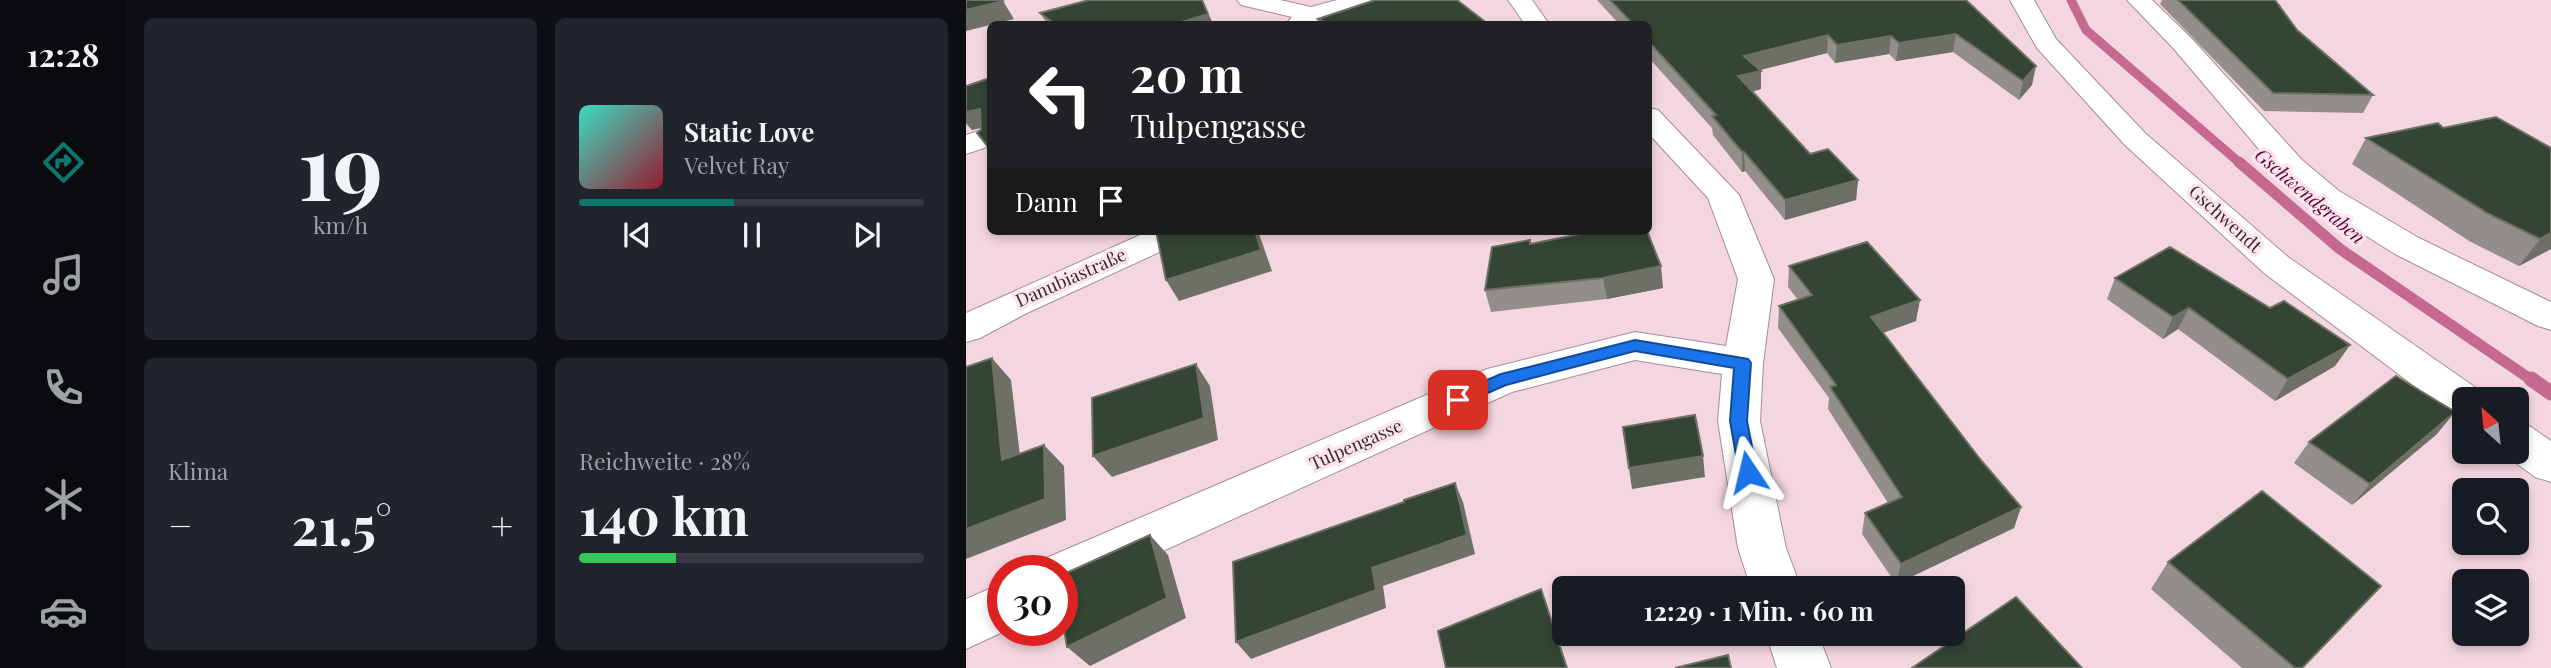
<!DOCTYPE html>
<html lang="de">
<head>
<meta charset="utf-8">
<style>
	:root { --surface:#171b24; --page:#20242c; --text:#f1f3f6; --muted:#9ea1a6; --line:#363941; --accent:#0f766e }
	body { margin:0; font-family:"Playfair Display",serif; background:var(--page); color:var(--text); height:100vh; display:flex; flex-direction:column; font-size:26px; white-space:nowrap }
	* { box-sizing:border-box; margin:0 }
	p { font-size:23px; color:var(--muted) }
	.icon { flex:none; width:38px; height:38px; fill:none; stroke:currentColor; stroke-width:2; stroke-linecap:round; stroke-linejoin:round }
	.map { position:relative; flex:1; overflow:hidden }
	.panel { display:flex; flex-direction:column; gap:18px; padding:18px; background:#0d0f14; width:840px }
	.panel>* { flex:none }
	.banner { position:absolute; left:21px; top:21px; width:665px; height:214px; border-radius:10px; box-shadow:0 4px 10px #0003; background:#202124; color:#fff; overflow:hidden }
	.needle { width:46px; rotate:333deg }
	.tools { position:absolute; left:1486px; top:387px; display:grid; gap:14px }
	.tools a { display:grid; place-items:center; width:77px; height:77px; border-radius:10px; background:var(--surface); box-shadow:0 4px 10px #0003; font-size:35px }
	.speed { position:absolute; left:21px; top:555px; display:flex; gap:14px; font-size:35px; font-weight:700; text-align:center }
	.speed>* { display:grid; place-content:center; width:91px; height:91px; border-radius:50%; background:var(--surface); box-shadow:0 4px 10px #0003; line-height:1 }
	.speed .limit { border:10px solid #d22; background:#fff; color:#111 }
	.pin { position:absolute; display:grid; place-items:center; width:60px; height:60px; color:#fff; margin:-30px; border-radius:14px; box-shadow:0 4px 10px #0006 }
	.me { position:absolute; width:77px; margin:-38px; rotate:350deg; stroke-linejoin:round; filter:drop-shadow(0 0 5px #0008) }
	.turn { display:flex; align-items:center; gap:24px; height:147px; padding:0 28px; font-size:32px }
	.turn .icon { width:91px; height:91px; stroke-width:2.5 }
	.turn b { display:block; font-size:49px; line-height:60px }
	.then { display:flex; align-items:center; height:66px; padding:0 28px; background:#0003; gap:14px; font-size:26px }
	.big { font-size:52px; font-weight:700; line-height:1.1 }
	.panel .widget { flex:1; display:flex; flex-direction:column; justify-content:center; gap:10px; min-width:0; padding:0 24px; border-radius:10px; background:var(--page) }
	.panel .dial { align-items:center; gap:0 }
	.dial b { font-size:91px; line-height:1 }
	.song { display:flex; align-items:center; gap:21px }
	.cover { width:84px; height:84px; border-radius:10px; background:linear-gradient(135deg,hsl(170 70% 55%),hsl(350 70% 35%)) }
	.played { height:7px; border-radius:4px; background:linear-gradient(90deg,var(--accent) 45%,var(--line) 45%) }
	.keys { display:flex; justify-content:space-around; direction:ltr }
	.heat { display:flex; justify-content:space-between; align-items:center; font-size:38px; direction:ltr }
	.charge { height:10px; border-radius:5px; background:linear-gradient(90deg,#34c759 28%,var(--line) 0) }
	.panel .tiles { flex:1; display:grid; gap:18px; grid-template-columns:repeat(2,1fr) }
	.trip { position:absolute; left:586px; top:576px; width:413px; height:70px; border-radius:10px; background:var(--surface); box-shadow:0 4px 10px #0003; font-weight:700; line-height:70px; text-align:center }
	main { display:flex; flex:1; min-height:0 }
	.menu { display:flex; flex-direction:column; width:126px; justify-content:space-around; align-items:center; background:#090b0e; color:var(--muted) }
	.menu .icon { width:49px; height:49px }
	.menu .on { color:var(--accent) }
	.menu b { font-size:32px; color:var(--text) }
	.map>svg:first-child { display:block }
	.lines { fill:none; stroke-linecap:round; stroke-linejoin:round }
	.stream-far2 { stroke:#c6698e; stroke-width:9 }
	.stream-far1 { stroke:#c6698e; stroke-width:11 }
	.stream { stroke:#c6698e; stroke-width:15 }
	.minor-casing { stroke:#a78c95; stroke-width:2 }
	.minor { fill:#fff; fill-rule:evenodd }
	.wall { fill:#948e8a }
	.shaded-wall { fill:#6e7067 }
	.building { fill:#344533; stroke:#6e7067; stroke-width:2 }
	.route { fill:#1a73e8; stroke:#114b97; stroke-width:2 }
	.labels { text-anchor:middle; stroke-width:7; stroke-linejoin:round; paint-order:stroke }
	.street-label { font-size:18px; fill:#35292d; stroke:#fde5ed }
	.water-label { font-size:19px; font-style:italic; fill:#5a0031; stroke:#fde5ed }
</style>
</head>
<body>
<main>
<nav class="menu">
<b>12:28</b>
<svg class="icon on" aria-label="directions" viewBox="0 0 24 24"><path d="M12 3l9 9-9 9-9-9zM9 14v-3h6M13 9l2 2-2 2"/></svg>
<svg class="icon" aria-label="music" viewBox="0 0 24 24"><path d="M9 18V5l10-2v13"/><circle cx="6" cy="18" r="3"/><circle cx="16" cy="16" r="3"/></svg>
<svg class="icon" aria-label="phone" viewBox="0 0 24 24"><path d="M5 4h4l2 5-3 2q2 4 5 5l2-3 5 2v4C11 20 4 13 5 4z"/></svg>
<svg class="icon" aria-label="climate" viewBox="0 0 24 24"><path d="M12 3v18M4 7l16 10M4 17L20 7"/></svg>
<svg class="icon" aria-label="car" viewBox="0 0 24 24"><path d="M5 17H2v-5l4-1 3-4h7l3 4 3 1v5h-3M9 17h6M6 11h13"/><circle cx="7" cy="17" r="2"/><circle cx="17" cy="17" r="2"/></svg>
</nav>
<section class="panel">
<div class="tiles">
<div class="widget dial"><b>19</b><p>km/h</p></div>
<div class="widget">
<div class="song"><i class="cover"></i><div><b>Static Love</b><p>Velvet Ray</p></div></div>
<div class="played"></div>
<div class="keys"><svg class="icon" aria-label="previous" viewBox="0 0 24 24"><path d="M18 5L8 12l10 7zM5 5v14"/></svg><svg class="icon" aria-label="pause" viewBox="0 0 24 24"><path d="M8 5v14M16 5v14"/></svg><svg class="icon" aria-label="next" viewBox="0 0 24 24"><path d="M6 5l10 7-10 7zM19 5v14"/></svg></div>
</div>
<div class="widget"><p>Klima</p>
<div class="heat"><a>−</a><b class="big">21.5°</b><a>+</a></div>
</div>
<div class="widget"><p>Reichweite · 28%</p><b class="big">140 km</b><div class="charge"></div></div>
</div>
</section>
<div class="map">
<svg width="1585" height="668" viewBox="0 0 1585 668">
	<rect width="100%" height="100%" fill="#f4d6e0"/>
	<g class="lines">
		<polyline class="stream-far2" points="1105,0 1120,30 1275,164"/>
		<polyline class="stream-far1" points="1273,162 1374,249 1567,381"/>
		<polyline class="stream" points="1565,379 1585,393"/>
		<defs>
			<g id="minor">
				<polygon points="271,0 314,0 345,7 371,0 410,0 406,5 353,19 346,24 320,24 326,17 275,5"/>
				<polygon points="542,0 566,0 583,24 559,24"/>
				<polygon points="1044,0 1068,0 1090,39 1179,133 1322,257 1513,390 1518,399 1498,399 1498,417 1483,412 1298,273 1159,145 1071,48"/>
				<polygon points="1161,0 1186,0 1226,39 1336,160 1373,191 1453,238 1585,302 1585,330 1572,326 1429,254 1351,205 1314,174 1208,49"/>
				<polygon points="682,108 692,110 773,195 808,279 797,363 794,421 820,548 835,588 785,588 772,548 752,421 756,374 669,360 546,392 96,597 96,570 73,570 78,559 521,369 669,332 760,346 772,279 742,198 682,133"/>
				<polygon points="24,127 24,146 0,154 0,135"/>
				<polygon points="183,231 229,231 224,238 61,313 14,338 0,342 0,313"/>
				<polygon points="1550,422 1565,427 1585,441 1585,482 1569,477 1535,452 1550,452"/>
				<polygon points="37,583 37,630 41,630 0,649 0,599"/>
				<polygon points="800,634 852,634 865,668 811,668"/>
			</g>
		</defs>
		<use href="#minor" class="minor-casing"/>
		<use href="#minor" class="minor"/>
	</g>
	<g class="wall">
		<polygon points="236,0 247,24 81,24 74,13"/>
		<polygon points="631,0 1000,0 1066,85 1053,100 987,52 930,61 923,54 869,63 861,53 794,70 795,89 786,92 844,154 892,180 890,200 819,220 779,171 776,172 747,135 746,128 682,57 682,24 653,24"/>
		<polygon points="1196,0 1309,0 1331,30 1407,95 1397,113 1298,111 1194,4"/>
		<polygon points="352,19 522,24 354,24"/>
		<polygon points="24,78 24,152 11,133 15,130 15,128 6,130 0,124 0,86"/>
		<polygon points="1477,128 1585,148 1585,249 1553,266 1503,241 1386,164 1400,138"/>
		<polygon points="565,244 697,288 641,299 525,312 519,290"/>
		<polygon points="823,266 950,321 917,333 1014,459 1055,507 1048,528 930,584 896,534 899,513 922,503 862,409 863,398 812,328 813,306 832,300 822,287"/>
		<polygon points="1149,278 1304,308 1384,345 1369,366 1309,401 1212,329 1197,339 1141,299"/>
		<polygon points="1471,434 1386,505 1328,463 1343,442"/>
		<polygon points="1202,562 1336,668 1276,668 1185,589"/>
	</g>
	<g class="shaded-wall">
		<polygon points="236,0 247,24 209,24"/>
		<polygon points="37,1 48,19 0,31 0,10"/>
		<polygon points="990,34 987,52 930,61 933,43"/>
		<polygon points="862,35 861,53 778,74 778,56"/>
		<polygon points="925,36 923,54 869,63 871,45"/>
		<polygon points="1070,66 1066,85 1053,100 1057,81"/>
		<polygon points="795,71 795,89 772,95 772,76"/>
		<polygon points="14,109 24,125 6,130 0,122 0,112"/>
		<polygon points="776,152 778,152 779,171 776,172"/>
		<polygon points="892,180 890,200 819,220 819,200"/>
		<polygon points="289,231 292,231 306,271 213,301 200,280"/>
		<polygon points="1585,233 1585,249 1553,266 1574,239"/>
		<polygon points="695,266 697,288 641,299 637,278"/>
		<polygon points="954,300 950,321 902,338 905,317"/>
		<polygon points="1223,308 1212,329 1197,339 1207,317"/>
		<polygon points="1384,345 1369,366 1309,401 1322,379"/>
		<polygon points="26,358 45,380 57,481 36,460"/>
		<polygon points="230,364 244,386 252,440 146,477 127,456"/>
		<polygon points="1489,412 1471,434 1386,505 1404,484"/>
		<polygon points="78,445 98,466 100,520 0,559 0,529"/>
		<polygon points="737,456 739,477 666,489 663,468"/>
		<polygon points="489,483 497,502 509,554 417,586 420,608 285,659 270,642 406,568"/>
		<polygon points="1055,507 1048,528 930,584 935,564"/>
		<polygon points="184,535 202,555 220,618 124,666 101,647"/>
	</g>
	<g class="building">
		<polygon points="0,0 36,0 37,1 0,10"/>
		<polygon points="123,0 236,0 242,14 209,24 89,24 74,13"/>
		<polygon points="409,0 491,0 522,24 363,24 352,19"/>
		<polygon points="644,0 1000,0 1070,66 1057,81 990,34 933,43 925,36 871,45 862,35 778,56 795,71 772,76 844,154 862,149 892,180 819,200 778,152 776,152 746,116 750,115 682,41 682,24 667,24"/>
		<polygon points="1212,0 1309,0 1331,30 1407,95 1307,93"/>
		<polygon points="24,78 24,149 11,133 15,130 14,109 0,112 0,86"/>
		<polygon points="1530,117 1585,148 1585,233 1574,239 1523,214 1400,138 1472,123 1477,128"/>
		<polygon points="190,231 289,231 295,250 200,280"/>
		<polygon points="630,231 681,231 695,266 637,278 519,290 526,247 564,240 564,244"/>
		<polygon points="901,242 954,300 905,317 1014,459 1055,507 935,564 899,513 936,497 864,387 870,385 813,306 846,295 823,266"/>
		<polygon points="1204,247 1304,308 1318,301 1384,345 1322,379 1223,308 1207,317 1149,278"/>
		<polygon points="26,358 36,460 78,445 79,499 0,529 0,367"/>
		<polygon points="230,364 238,418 127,456 126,398"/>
		<polygon points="1430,376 1489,412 1404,484 1343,442"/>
		<polygon points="729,415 737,456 663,468 657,427"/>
		<polygon points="489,483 501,535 406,568 410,590 270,642 267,562 438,502 438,500"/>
		<polygon points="1296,491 1415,586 1336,668 1329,668 1202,562"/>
		<polygon points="184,535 201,598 101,647 96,617 96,575"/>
		<polygon points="575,589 601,668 480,668 472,631"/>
		<polygon points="1050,597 1116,668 946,668"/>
		<polygon points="762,655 765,668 709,668"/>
	</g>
	<polygon class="route" points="669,340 782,359 785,363 781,421 791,472 788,477 782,479 775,477 773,472 764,421 768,368 669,351 540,385 492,406 486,404 484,400 486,395 535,374"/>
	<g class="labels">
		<g class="street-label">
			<text transform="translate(1259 219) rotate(42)" y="6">Gschwendt</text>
			<text transform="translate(105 278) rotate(-24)" y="6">Danubiastraße</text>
			<text transform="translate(390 445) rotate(-24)" y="6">Tulpengasse</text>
		</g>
		<g class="water-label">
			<text transform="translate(1344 196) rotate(40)" y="7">Gschwendgraben</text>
		</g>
	</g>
</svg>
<div class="tools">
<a><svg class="needle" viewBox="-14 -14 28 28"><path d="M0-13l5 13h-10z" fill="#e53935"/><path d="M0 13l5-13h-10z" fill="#9ea1a6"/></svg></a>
<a><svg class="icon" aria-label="search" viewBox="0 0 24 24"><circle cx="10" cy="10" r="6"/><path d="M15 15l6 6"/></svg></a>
<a><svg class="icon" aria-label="layers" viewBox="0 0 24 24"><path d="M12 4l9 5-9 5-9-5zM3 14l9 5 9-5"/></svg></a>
</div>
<div class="speed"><div class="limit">30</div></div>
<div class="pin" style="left:492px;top:400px;background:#d93025"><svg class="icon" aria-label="arrive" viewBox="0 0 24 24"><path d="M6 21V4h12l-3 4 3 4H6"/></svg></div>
<svg class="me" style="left:782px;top:472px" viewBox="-20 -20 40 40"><path d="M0-17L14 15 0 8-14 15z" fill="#1a73e8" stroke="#fff" stroke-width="4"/></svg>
<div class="trip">12:29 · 1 Min. · 60 m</div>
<div class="banner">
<div class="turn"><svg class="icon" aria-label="left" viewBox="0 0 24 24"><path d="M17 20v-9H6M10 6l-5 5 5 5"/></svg><div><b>20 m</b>Tulpengasse</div></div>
<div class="then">Dann<svg class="icon" aria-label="arrive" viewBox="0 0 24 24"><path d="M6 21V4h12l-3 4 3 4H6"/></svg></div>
</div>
</div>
</main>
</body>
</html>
